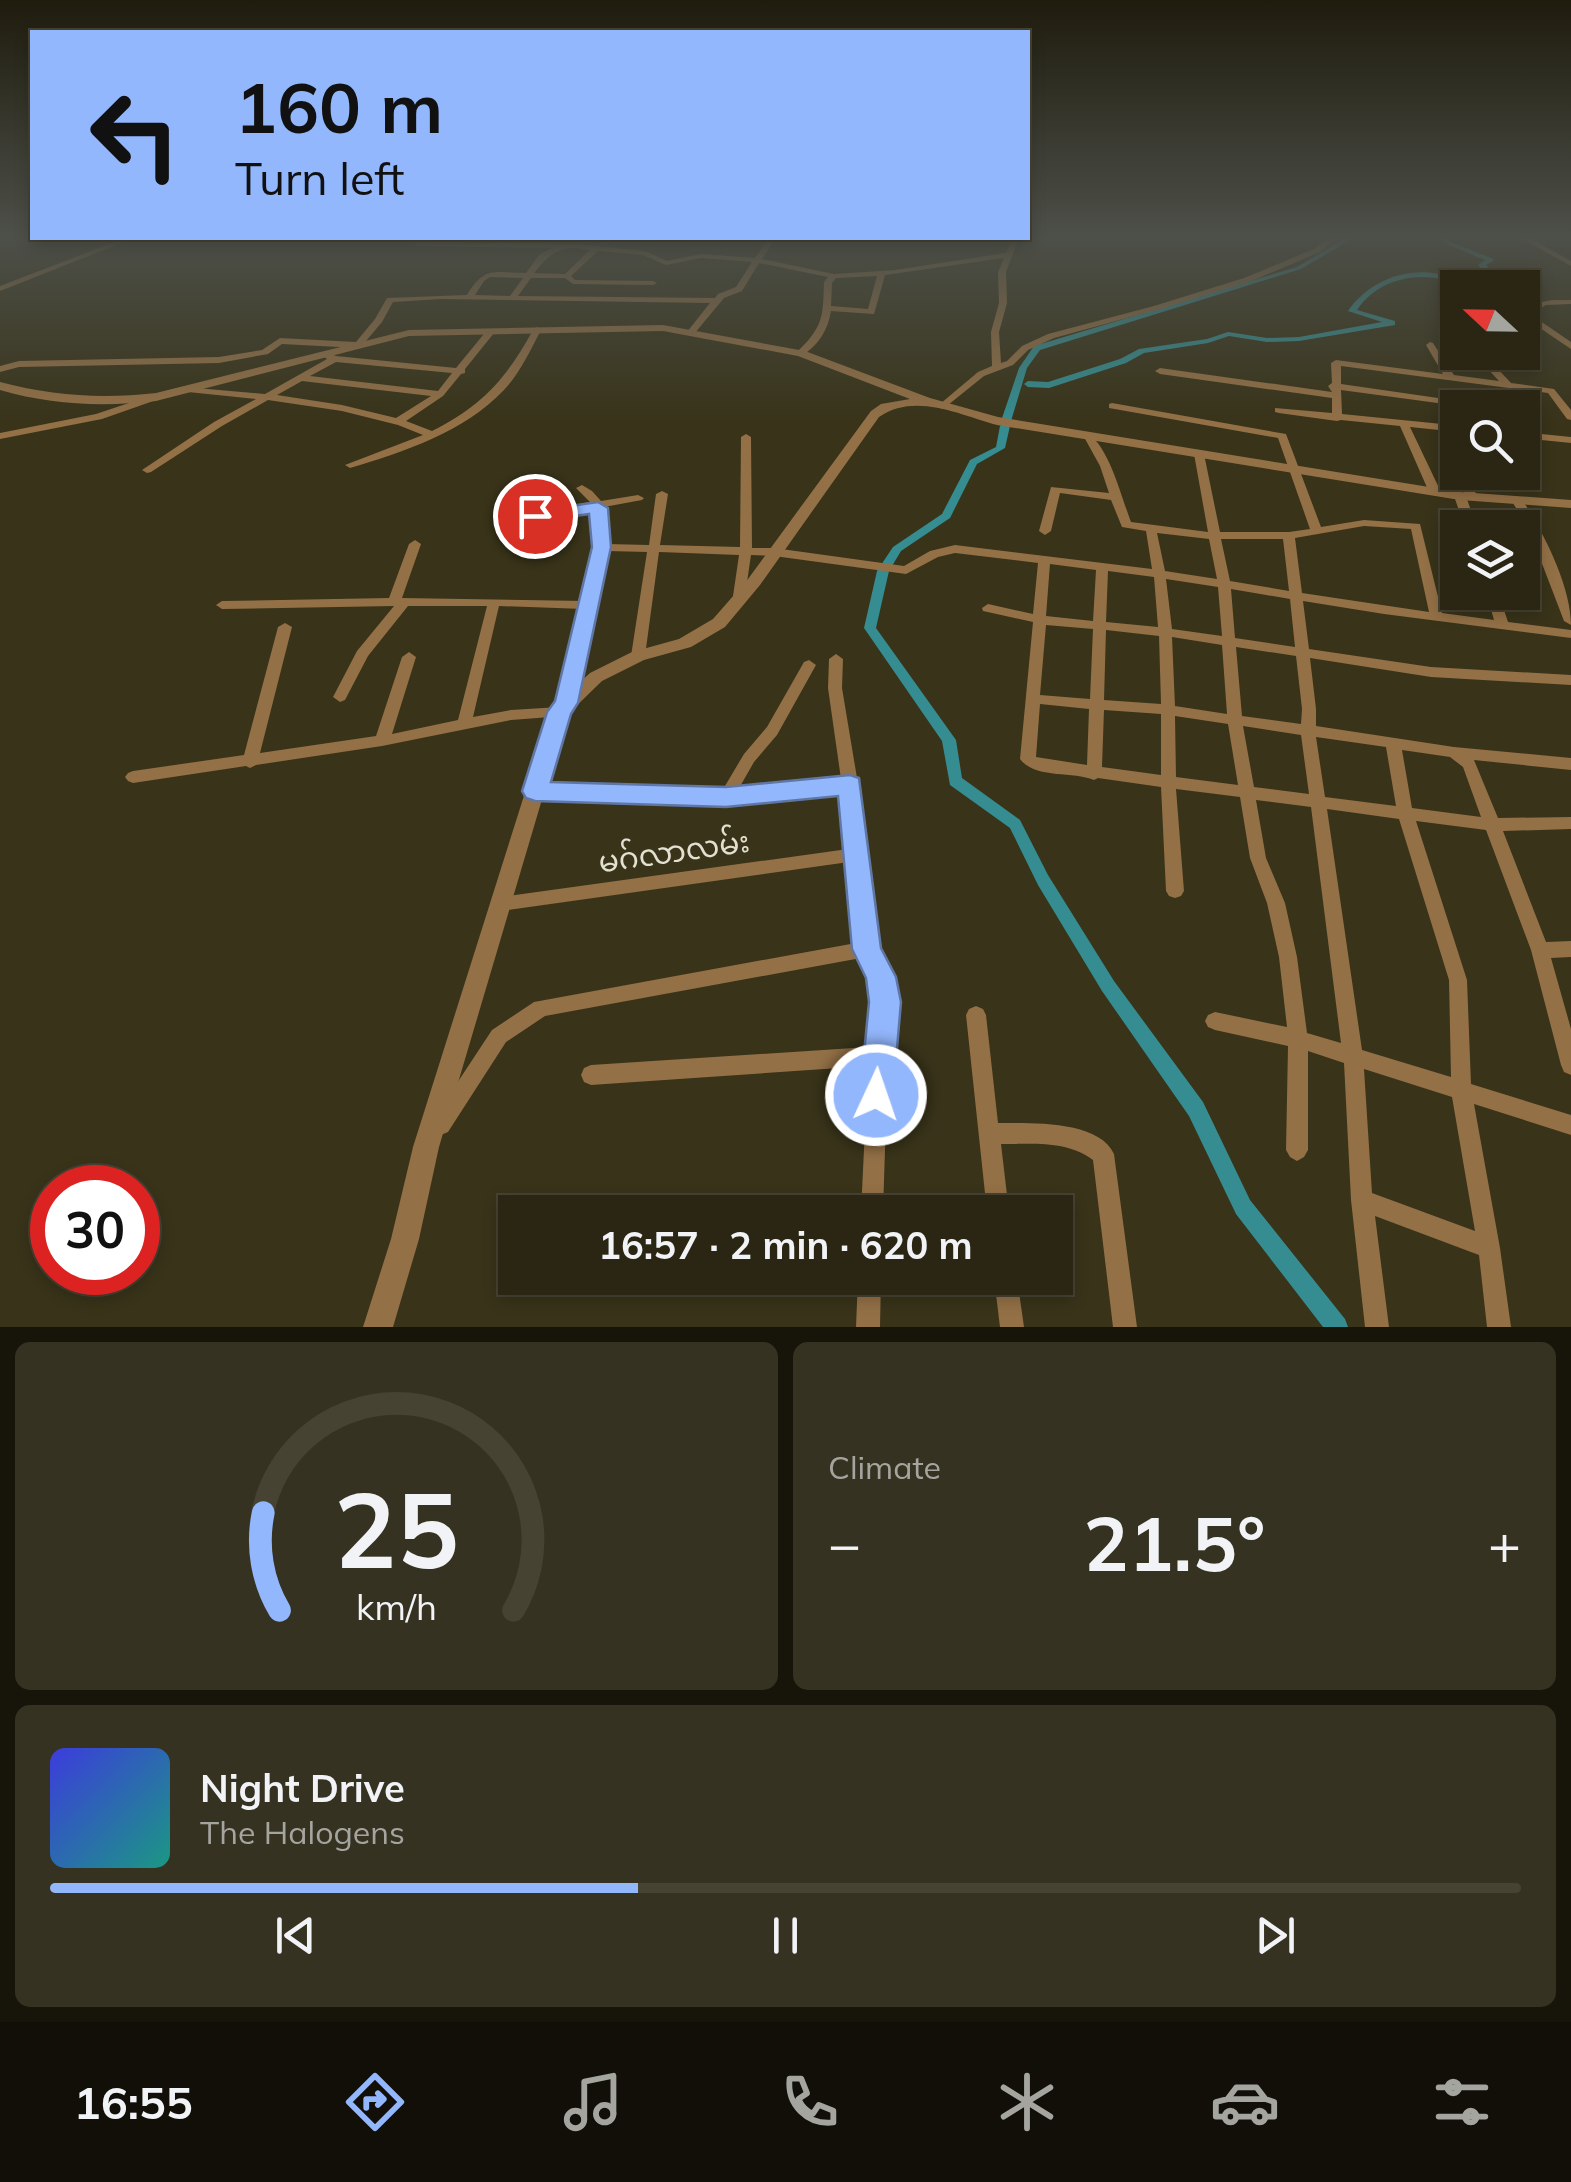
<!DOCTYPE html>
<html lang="en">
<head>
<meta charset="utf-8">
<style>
	:root { --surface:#2a2613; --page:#363221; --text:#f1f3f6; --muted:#a5a5a0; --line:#464333; --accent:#93b7fd }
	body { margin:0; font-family:Mulish,"Noto Sans Myanmar",sans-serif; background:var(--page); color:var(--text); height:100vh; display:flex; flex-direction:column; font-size:38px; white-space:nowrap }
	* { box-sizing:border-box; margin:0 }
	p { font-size:32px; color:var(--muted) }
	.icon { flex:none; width:55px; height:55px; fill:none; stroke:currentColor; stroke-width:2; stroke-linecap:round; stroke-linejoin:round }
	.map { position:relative; height:1327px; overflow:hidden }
	.panel { display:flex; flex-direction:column; gap:15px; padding:15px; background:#17150a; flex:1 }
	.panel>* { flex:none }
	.guide { position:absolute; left:30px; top:30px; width:1000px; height:210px; border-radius:0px; box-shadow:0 5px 15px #0003,0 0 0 2px var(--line); background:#93b7fd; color:#111; overflow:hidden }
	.needle { width:65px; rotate:292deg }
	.tools { position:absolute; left:1440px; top:270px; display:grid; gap:20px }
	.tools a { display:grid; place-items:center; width:100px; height:100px; border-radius:0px; background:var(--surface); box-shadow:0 5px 15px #0003,0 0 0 2px var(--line); font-size:50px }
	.speed { position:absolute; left:30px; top:1165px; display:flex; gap:20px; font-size:50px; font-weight:700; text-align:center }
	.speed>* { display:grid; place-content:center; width:130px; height:130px; border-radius:50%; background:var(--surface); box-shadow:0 5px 15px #0003,0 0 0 2px var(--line); line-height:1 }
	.speed .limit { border:15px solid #d22; background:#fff; color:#111 }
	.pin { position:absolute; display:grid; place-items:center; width:85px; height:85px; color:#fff; margin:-42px; border:5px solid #fff; border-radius:50%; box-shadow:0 2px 10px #0007 }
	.me { position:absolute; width:110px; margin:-55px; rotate:3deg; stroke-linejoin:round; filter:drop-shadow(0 0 8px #0008) }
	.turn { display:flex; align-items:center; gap:35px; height:210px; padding:0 40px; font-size:45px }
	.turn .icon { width:130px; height:130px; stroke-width:2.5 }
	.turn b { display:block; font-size:70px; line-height:85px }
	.big { font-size:75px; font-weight:700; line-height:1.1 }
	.panel .widget { flex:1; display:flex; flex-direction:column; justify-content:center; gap:15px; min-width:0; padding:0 35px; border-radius:15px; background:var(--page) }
	.panel .dial { align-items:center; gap:0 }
	.dial svg { height:260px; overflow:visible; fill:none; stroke:var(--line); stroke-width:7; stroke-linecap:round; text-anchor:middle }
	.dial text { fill:var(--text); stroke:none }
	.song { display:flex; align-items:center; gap:30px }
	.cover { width:120px; height:120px; border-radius:15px; background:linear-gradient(135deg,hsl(240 70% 55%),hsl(170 70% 35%)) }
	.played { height:10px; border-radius:5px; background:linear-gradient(90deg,var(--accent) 40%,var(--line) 40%) }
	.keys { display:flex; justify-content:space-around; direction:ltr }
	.heat { display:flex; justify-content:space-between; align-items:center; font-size:55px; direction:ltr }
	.panel .tiles { flex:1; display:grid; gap:15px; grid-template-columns:1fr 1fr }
	.widget:last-child { grid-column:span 2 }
	.trip { position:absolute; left:498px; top:1195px; width:575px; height:100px; border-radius:0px; background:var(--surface); box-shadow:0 5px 15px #0003,0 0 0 2px var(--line); font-weight:700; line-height:100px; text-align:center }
	.menu { display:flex; height:160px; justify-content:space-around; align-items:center; background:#110f08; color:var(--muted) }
	.menu .icon { width:70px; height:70px }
	.menu .selected { color:var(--accent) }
	.menu b { font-size:45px; color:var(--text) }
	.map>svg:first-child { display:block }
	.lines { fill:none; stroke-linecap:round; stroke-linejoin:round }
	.canal { fill:#358d91; fill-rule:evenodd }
	.minor { fill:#937046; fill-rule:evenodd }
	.tertiary { fill:#937046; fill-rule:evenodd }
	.route { fill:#93b7fd; stroke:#6077a4; stroke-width:2.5 }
	.labels { text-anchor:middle; stroke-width:10; stroke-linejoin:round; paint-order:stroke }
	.near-street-label { font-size:30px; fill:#e2e0d0; stroke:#383319 }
</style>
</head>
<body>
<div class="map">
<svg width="1571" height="1327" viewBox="0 0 1571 1327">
	<rect width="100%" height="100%" fill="#383319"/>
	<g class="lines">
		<g class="canal">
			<polygon points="1343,236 1349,236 1347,242 1301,269 1040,350 1027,368 1011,421 1007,424 1010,426 1005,448 977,464 950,518 901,551 889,571 876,628 956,740 962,778 1020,820 1048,875 1114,981 1203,1102 1250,1200 1345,1319 1348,1327 1323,1327 1236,1214 1189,1116 1102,991 1038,885 1010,828 950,785 942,741 864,628 877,571 893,547 942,514 970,460 996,447 1000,426 1004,423 1001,421 1019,368 1034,346 1297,267 1342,240"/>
			<path d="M1442,236h6l1,5 44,18v2l-7,4 12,13 -7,9c-23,2 -35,-6 -56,-9 -29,-5 -62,7 -78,32l38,11v4l-96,16 -32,1 -38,-6 -21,7 -64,10 -18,10 -77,25 -21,-1 -4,-3 4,-3 20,1 72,-23 19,-10 68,-10 21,-7 39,6 32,-1 83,-15 -34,-11c20,-29 56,-44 91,-37 17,3 29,10 47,9l4,-5 -12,-13 7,-5 -41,-17z"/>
		</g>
		<g class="minor">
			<path d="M1331,236h8l-19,16 -71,30 -89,27 -106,29 -26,12 -15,15 -29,11 -41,33 -3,-1v-4l38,-32 14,-6 -1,-34 8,-29 -1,-31 6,-14 -119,17 -11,39 -43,-3c-3,19 -13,35 -30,45l-5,-3c27,-26 27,-35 28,-71l4,-5 -69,-14 -17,28 -18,7 -30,36 -3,1 -4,-3 23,-29 -269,-4 -48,3 -11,20 -21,25 -3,1 -76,-4 -14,10 -49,9 -200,4 -19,5v-6l19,-5 200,-4 43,-7 18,-12 76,4 19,-23 12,-21 80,-3c18,-30 28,-22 59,-22l14,-19 12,-6 -136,-2 -1,-2 4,-2 156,2 70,7 22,10 34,-7 54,4 14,-20h7l-14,21 72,15 61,-4 111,-17 7,-15h6l-13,34 1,31 -8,29 2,31 6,-2 15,-15 26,-12 106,-28 90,-28 70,-29zM575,248l15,2 -25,24 -31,-1c12,-15 21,-25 41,-25zM598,251l45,4 23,10 35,-7 51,4 -16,25 -18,7 -3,4 -197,-2 13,-18h34l8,6 80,1 4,-2 -4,-2 -78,-1 -4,-4zM877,276l-9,33 -37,-3 1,-23 4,-5zM490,277l33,1 -13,18 -35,-1 9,-14z"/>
			<polygon points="1517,236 1526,236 1571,261 1571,266"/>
			<polygon points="125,238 134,238 0,291 0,286"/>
			<polygon points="1552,300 1571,300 1571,304 1546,305 1530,314 1571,342 1571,349 1522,316 1522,312 1532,304"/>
			<path d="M537,327l4,3c-11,21 -21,43 -37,60 -40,42 -100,62 -154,78l-5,-3 78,-30 -25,-10 -56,-14 -74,-11 -46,26 -71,46 -4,1 -5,-3 72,-48 42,-23 -68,-7 -3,-1v-4l80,7 62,-35 -7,-5 5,-3 11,5 120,12 32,-39h6v4l-29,36v4l-4,1 -18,22 -37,25 26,10c50,-25 74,-52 101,-101zM336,362l116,11 -14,18 -128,-15zM302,381l129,15 -35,22 -54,-13 -65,-10z"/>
			<path d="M1430,342l3,1 21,32 45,6 -27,-29h10l29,31 43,6 17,21v10l-4,-1 -19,-26 -207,-27v18l111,16 6,13v19l-48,-5 31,65 -6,3 -6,-3 -29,-66 -59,-6 -4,1 -58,-8 -4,-1v-4l57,5v-15l-172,-24 -5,-3 5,-3 172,24 -4,-6 4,-3 -1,-20 5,-3 107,14 -17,-29zM1341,390l104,14 7,21 -110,-11z"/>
			<polygon points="156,394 159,395 159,399 102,419 0,439 0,433 96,414"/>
			<path d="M1112,403l174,31 35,93 43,-7 56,4 22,89 52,7 -8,-28h12l10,30 63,8v8l-187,-24 -81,-13 6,48 122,18 140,8v10l-140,-8 -121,-19 6,51v17l138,21 117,11v12l-97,-10 24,58 73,-1v12l-68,2 43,111 25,-1v16l-20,1 20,71v46l-7,-3 -3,-7 -30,-115 -45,-120 -70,-9 51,159 4,104 100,31v20l-97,-31 26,144 11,79h-24l-8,-72 -104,-39 14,111h-24l-14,-127 -7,-137 -36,-12v99l-4,7 -7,4 -7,-4 -4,-7 2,-104 -73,-16 -7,-3 -3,-6 3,-6 7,-3 72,15 -8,-70 -12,-54 -17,-45 -10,-61 -64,-8 8,102 -3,5 -6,2 -6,-2 -3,-5 -5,-104 -63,-9 -4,2c-22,-9 -59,-1 -74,-21l13,-137 -50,-11 -1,-3 6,-4 45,10 5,-51 -83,-10 -17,4 -32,17 -132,-18 -23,-1 -7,48 -6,4 -6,-4 7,-48 -80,-3 -14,104 -7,5 -7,-5 16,-104 -40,-1 -10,56 -26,100h-10l-2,-4 25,-94 -85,-3 -26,111 38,-7 48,-3 5,1 2,4 -2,4 -53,4 -129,26 -126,19 -6,3 -4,-2 -113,17 -5,-2 -3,-4 3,-4 5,-2 111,-16 34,-128 7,-4 7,4 -32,126 116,-17 26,-79 7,-5 7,5 -24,77 66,-14 29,-114h-79l-40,50 -23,44 -5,2 -7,-5 24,-46 37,-45 -172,3 -6,-4 6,-4 167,-3 20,-54 6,-4 6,4 -19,54 184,3c6,-31 12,-61 7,-92l-80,12 -4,-1v-4l81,-14 -14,-14 6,-3 10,6 9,10 37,-6 6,3 -2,2 -38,7 3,37 42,1 7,-51 6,-3 6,3 -8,51 80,2 1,-110 5,-3 5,3 1,111h22l130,18 26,-15 25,-6 197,24 -6,-38 -24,-4 -11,-27 -51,-7 -9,38 -6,4 -6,-4 12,-44 58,6 -9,-27 -16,-29 5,-3c21,16 32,62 42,88l77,10 -14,-78 5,-3 5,3 16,78h69l21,-3 -32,-91 -169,-30v-4zM1364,526l47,3 18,83 -127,-19 -7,-55zM1157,533l52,6 8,40 -52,-8zM1221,539h62l6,52 -59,-10zM1050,564l46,6 -3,51 -47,-5zM1108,571l46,6 4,50 -52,-5zM1166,579l52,8 4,49 -50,-7zM1231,589l59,10 5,48 -60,-9zM1046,625l47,4 -3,70 -50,-4zM1106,630l53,6 2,68 -57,-4zM1172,637l50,8 5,69 -52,-8zM1236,647l60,9 6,53 -1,15 -59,-8zM1040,704l49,5 -2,56 -51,-8zM1104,710l57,4v61l-59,-8zM1175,716l53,8 10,61 -62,-8zM1243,726l58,9 8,59 -55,-7zM1316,737l70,10 10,59 -71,-9zM1402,750l48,7 13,10 18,50 -69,-9zM1256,800l55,7 30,236 -34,-10 -10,-76 -12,-54 -19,-45zM1327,809l72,10 50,161 2,97 -89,-27zM1364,1069l88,28 23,134 -103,-38z"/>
			<polygon points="1522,432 1571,437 1571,443 1522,438"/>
			<polygon points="1467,472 1478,472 1475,496 1467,499 1477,528 1465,528 1454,496 1456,494 1464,494"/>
			<path d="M1517,497l4,1c22,33 50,88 50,127l-7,-4 -36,-94 -17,-27z"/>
			<path d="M836,654l7,5 -1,29 16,96 17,164 15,29 4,25 -6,54 -5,156h-22l7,-146 -277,19 -7,-3 -3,-7 3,-7 7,-3 278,-18c6,-37 11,-54 -8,-89l-316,58 -39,26 -58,90 -7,3 -7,-3 -3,-7 3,-7 58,-88 42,-28 322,-59 -7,-81 -348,49 -6,-2 -3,-5 3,-5 6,-2 347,-48 -5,-58 -117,12 -191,-6 -6,-2 -2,-4 2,-4 6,-2 187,6 22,-37 23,-27 37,-65 5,-2 7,5 -39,70 -23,27 -16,28 103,-11 -13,-91 1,-29z"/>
			<path d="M976,1006l7,3 3,6 12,108c32,0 101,-3 116,31l23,173h-24l-20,-167c-26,-20 -61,-16 -92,-16l8,68h-22l-21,-197 3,-6z"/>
			<polygon points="858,1278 881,1278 880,1327 856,1327"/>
			<polygon points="994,1278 1017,1278 1024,1327 1000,1327"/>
		</g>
		<path class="tertiary" d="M663,325l142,26 125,47 68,19 462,75 111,8v8l-111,-8 -463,-75c-37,-10 -82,-33 -118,-8l-119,168 -35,42 -34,20 -47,13 -42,21 -35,34 -128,432 -20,92 -26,88h-30l28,-88 22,-92 139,-440 38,-34 42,-21 47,-13 34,-20 35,-40 123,-168 10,-7 29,-5 -112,-43 -135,-25 -254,5 -253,65c-54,6 -104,4 -156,-11v-8c53,14 102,17 156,11l253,-63z"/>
	</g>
	<linearGradient id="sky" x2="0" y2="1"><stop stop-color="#1f1c0e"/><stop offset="0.56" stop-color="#4d5049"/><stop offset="1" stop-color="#4d5049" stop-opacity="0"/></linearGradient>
	<rect width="1571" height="422" fill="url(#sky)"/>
	<polygon class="route" points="598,502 608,508 611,547 578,703 571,714 551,782 726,787 850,775 859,778 881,948 896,977 901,1002 893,1095 888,1107 876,1112 865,1107 860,1095 869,1002 866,978 852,949 838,796 726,807 535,801 526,798 522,791 547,712 555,701 592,547 589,514 535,522 525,516 535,511"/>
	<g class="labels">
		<g class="near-street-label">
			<text transform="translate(674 852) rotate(-8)" y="10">မဂ်လာလမ်း</text>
		</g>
	</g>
</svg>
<div class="tools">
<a><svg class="needle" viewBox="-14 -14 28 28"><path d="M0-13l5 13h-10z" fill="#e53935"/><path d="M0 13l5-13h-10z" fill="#a5a5a0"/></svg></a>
<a><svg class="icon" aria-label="search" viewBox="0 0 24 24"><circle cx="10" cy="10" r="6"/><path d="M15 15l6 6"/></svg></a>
<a><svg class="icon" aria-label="layers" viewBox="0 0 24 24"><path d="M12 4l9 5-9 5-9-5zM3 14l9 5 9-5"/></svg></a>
</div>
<div class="speed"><div class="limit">30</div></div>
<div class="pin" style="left:535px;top:516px;background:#d93025"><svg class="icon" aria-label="arrive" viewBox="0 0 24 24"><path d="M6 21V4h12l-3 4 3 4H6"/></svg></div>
<svg class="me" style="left:876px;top:1095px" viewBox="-20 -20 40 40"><circle r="17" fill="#93b7fd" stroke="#fff" stroke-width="3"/><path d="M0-11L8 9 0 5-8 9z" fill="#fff"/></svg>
<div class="trip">16:57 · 2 min · 620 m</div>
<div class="guide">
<div class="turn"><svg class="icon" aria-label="left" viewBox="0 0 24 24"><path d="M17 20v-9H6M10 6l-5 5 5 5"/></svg><div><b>160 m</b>Turn left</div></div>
</div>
</div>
<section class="panel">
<div class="tiles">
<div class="widget dial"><svg viewBox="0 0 100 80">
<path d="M14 69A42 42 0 1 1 86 69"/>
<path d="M14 69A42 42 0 0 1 9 39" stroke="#93b7fd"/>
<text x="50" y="56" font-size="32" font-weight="700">25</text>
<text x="50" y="72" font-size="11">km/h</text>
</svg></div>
<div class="widget"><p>Climate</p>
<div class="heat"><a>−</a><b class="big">21.5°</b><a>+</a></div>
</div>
<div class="widget">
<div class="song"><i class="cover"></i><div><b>Night Drive</b><p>The Halogens</p></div></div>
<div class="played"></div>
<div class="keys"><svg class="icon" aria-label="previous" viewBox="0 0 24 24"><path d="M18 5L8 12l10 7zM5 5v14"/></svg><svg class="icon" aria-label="pause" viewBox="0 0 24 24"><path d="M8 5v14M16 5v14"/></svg><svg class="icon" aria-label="next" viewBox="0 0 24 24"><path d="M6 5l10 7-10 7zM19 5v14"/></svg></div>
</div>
</div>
</section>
<nav class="menu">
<b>16:55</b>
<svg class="icon selected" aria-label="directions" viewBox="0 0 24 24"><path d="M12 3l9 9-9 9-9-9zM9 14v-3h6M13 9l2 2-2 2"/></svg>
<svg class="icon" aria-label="music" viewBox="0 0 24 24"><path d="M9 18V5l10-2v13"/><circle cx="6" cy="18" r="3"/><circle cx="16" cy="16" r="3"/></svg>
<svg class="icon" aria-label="phone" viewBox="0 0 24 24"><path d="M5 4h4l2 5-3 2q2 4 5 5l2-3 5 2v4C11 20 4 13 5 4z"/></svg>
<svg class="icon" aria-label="climate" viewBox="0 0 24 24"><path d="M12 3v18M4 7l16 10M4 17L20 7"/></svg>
<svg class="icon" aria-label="car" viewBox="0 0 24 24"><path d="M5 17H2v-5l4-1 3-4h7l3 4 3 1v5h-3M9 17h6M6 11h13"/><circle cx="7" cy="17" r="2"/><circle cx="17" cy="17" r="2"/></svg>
<svg class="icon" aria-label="filters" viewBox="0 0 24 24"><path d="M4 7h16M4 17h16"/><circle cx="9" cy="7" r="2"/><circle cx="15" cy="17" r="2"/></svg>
</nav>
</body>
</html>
